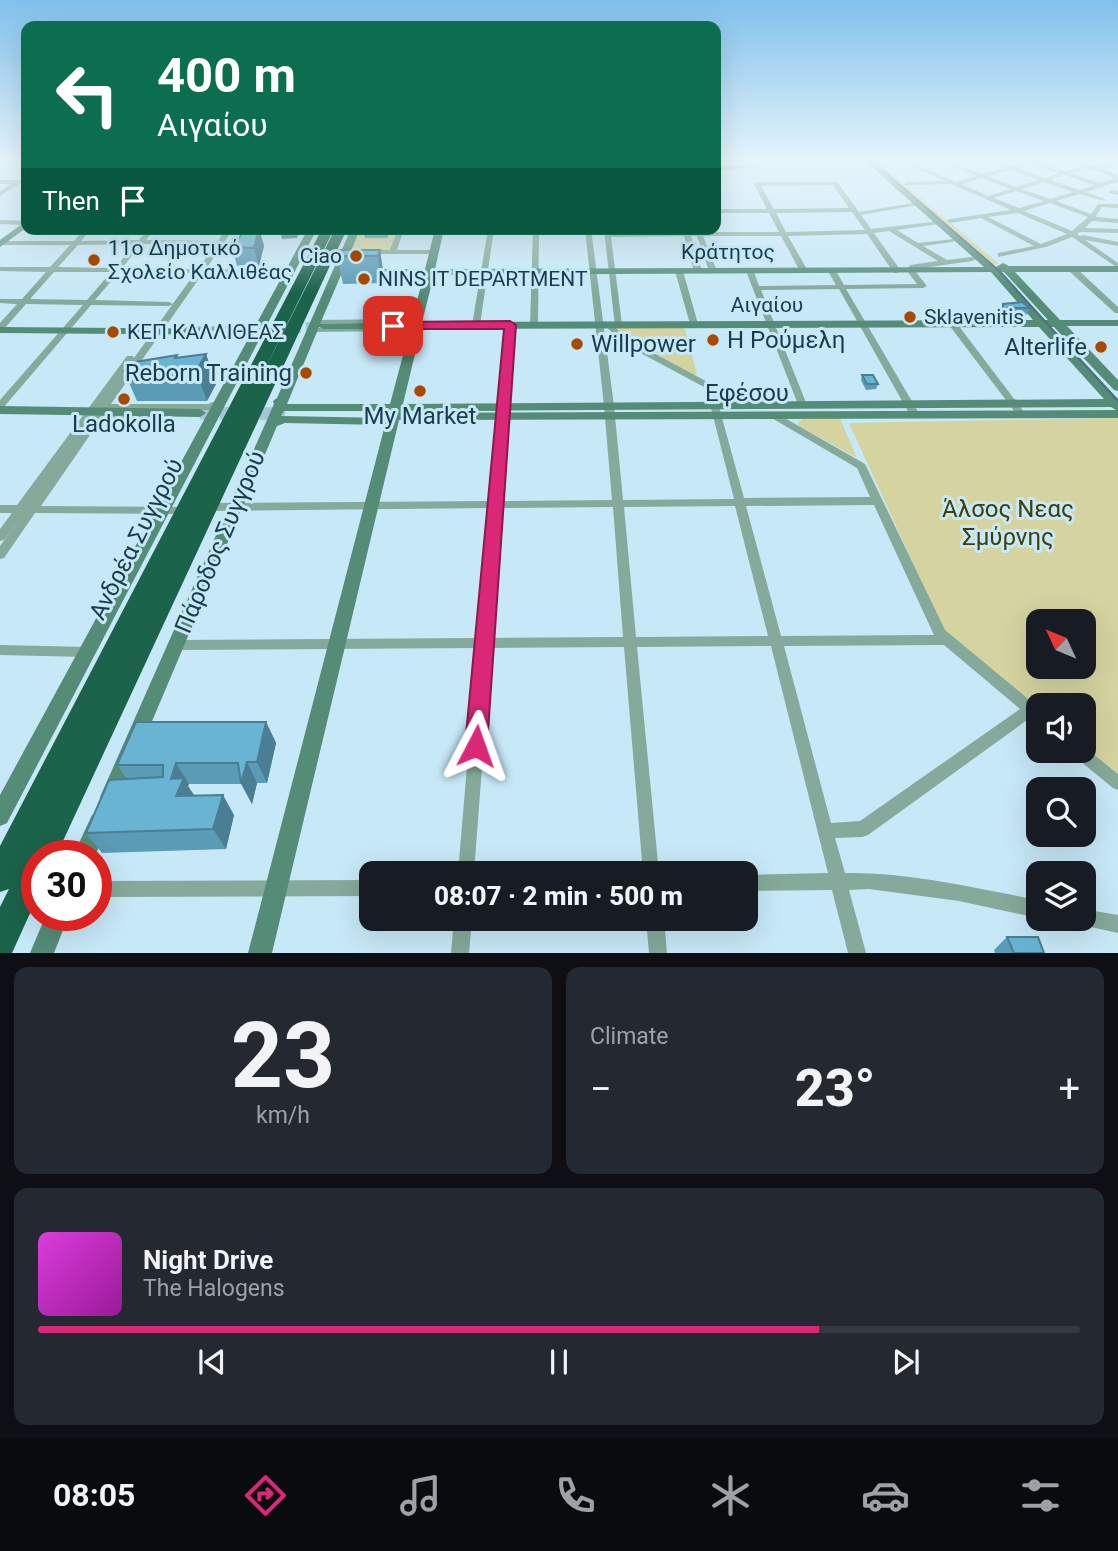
<!DOCTYPE html>
<html lang="en">
<head>
<meta charset="utf-8">
<style>
	:root { --surface:#171b24; --page:#242831; --text:#f1f3f6; --muted:#9ea1a6; --line:#363941; --accent:#db2777 }
	body { margin:0; font-family:Roboto,sans-serif; background:var(--page); color:var(--text); height:100vh; display:flex; flex-direction:column; font-size:26px; white-space:nowrap }
	* { box-sizing:border-box; margin:0 }
	p { font-size:23px; color:var(--muted) }
	.icon { flex:none; width:38px; height:38px; fill:none; stroke:currentColor; stroke-width:2; stroke-linecap:round; stroke-linejoin:round }
	.map { position:relative; height:953px; overflow:hidden }
	.panel { display:flex; flex-direction:column; gap:14px; padding:14px; background:#0d0f14; flex:1 }
	.panel>* { flex:none }
	.top-card { position:absolute; left:21px; top:21px; width:700px; height:214px; border-radius:14px; box-shadow:0 7px 28px #0002; background:#0b6e4f; color:#fff; overflow:hidden }
	.needle { width:46px; rotate:314deg }
	.controls { position:absolute; left:1026px; top:609px; display:grid; gap:14px }
	.controls a { display:grid; place-items:center; width:70px; height:70px; border-radius:14px; background:var(--surface); box-shadow:0 7px 28px #0002; font-size:35px }
	.speed { position:absolute; left:21px; top:840px; display:flex; gap:14px; font-size:35px; font-weight:700; text-align:center }
	.speed>* { display:grid; place-content:center; width:91px; height:91px; border-radius:50%; background:var(--surface); box-shadow:0 7px 28px #0002; line-height:1 }
	.speed .limit { border:10px solid #d22; background:#fff; color:#111 }
	.pin { position:absolute; display:grid; place-items:center; width:60px; height:60px; color:#fff; margin:-30px; border-radius:14px; box-shadow:0 4px 10px #0006 }
	.me { position:absolute; width:77px; margin:-38px; rotate:4deg; stroke-linejoin:round; filter:drop-shadow(0 0 5px #0008) }
	.turn { display:flex; align-items:center; gap:24px; height:147px; padding:0 21px; font-size:32px }
	.turn .icon { width:91px; height:91px; stroke-width:2.5 }
	.turn b { display:block; font-size:49px; line-height:60px }
	.then { display:flex; align-items:center; height:66px; padding:0 21px; background:#0003; gap:14px; font-size:26px }
	.big { font-size:52px; font-weight:800; line-height:1.1 }
	.panel .widget { flex:1; display:flex; flex-direction:column; justify-content:center; gap:10px; min-width:0; padding:0 24px; border-radius:14px; background:var(--page) }
	.panel .dial { align-items:center; gap:0 }
	.dial b { font-size:91px; line-height:1 }
	.song { display:flex; align-items:center; gap:21px }
	.cover { width:84px; height:84px; border-radius:10px; background:linear-gradient(135deg,hsl(300 70% 55%),hsl(300 70% 35%)) }
	.played { height:7px; border-radius:4px; background:linear-gradient(90deg,var(--accent) 75%,var(--line) 75%) }
	.keys { display:flex; justify-content:space-around; direction:ltr }
	.heat { display:flex; justify-content:space-between; align-items:center; font-size:38px; direction:ltr }
	.panel .tiles { flex:1; display:grid; gap:14px; grid-template-columns:1fr 1fr }
	.widget:last-child { grid-column:span 2 }
	.trip { position:absolute; left:359px; top:861px; width:399px; height:70px; border-radius:14px; background:var(--surface); box-shadow:0 7px 28px #0002; font-weight:800; line-height:70px; text-align:center }
	.dock { display:flex; height:112px; justify-content:space-around; align-items:center; background:#090b0e; color:var(--muted) }
	.dock .icon { width:49px; height:49px }
	.dock .selected { color:var(--accent) }
	.dock b { font-size:32px; color:var(--text) }
	.map>svg:first-child { display:block }
	.green { fill:#d5d4a0; fill-rule:evenodd }
	.lines { fill:none; stroke-linecap:round; stroke-linejoin:round }
	.secondary-tunnel-far1 { stroke:#a4c6d5; stroke-width:10; stroke-dasharray:10 5; stroke-linecap:butt }
	.secondary-tunnel { stroke:#a4c6d5; stroke-width:13; stroke-dasharray:13 7; stroke-linecap:butt }
	.street { fill:#85a99a; fill-rule:evenodd }
	.secondary { fill:#558c77; fill-rule:evenodd }
	.highway { fill:#1b634b; fill-rule:evenodd }
	.tram { stroke:#4c707f; stroke-width:2 }
	.wall { fill:#5a9bb5 }
	.shaded-wall { fill:#4a7e94 }
	.building { fill:#69b4d3; stroke:#4a7e94; stroke-width:2 }
	.route { fill:#db2777; stroke:#8e194d; stroke-width:2 }
	.poi-dot { fill:#a94800; stroke:#c7e8f7; stroke-width:2.5 }
	.labels { text-anchor:middle; stroke-width:6; stroke-linejoin:round; paint-order:stroke }
	.far-poi-label { font-size:21px; fill:#183d4c; stroke:#c7e8f7; text-anchor:start }
	.far-street-label { font-size:21px; fill:#183d4c; stroke:#c7e8f7 }
	.poi-label { font-size:24px; fill:#183d4c; stroke:#c7e8f7; text-anchor:start }
	.street-label { font-size:24px; fill:#183d4c; stroke:#c7e8f7 }
	.park-label { font-size:24px; fill:#403e09; stroke:#c7e8f7 }
</style>
</head>
<body>
<div class="map">
<svg width="1118" height="953" viewBox="0 0 1118 953">
	<rect width="100%" height="100%" fill="#c7e8f7"/>
	<g class="green">
		<polygon points="869,160 876,160 999,264 990,265"/>
		<polygon points="361,229 399,229 392,250 352,250"/>
		<polygon points="680,327 685,329 697,374 694,376 615,328"/>
		<polygon points="805,418 840,418 857,458 799,426 798,422"/>
		<path d="M1118,418v358l-35,-29v-42h-45v4l-94,-78 -95,-208zM1038,621h45v46h-45z"/>
	</g>
	<g class="lines">
		<polyline class="secondary-tunnel-far1" points="246,332 324,326"/>
		<polyline class="secondary-tunnel" points="200,413 285,414"/>
		<g class="street">
			<polygon points="770,160 777,160 780,162 777,164"/>
			<path d="M897,160h8l51,22 21,-6 -42,-16c7,0 11,3 17,3 8,1 16,-3 24,-3l-17,6 24,8 22,-6 -20,-8h9l17,6 16,-4v-2h14l-4,2 28,9 16,-5 -16,-6h9l24,8 20,-8v3l-14,7 9,3 5,4v5l-32,10 19,7v2l-26,-7 -23,7 35,13 7,-10h20v4l-16,-1 -6,9 1,1 21,2v4l-26,-2 -7,7 33,1v4l-38,-1 -3,2 3,2 3,-1 35,7v4l-33,-6 33,23v5l-46,-31 -26,10 -48,10v-4l36,-7 -53,-28 -31,5 -3,-2 3,-2 61,-9 -60,-26 -46,1 -1,-1 3,-2 38,-1zM1031,164l28,9 -14,5 -28,-10zM1087,168l22,7 5,4 -14,4 -30,-10zM1011,170l28,10 -23,7 -28,-11zM1064,175l30,10 -14,5 -30,-10zM982,178l28,11 -22,7 -26,-12zM1044,182l29,10 -23,7 -28,-10zM1016,191l28,10 -25,7 -25,-10zM1050,203l38,14 -16,14 -48,-20zM1018,213l49,21 -26,10 -53,-27z"/>
			<polygon points="755,164 757,165 757,167 716,171 716,167"/>
			<polygon points="0,180 26,180 26,184 19,184 0,196 0,191 11,184 0,184"/>
			<path d="M757,182h80l22,30 60,-10 1,1 -3,2 -56,10 10,14 70,-8 1,1 -3,2 -42,6 21,13 36,-4 1,1 -3,2 -29,4 24,14 25,-3 4,2 -4,2 -56,8 -1,2 12,15 -4,2 -77,1 74,126 -2,2h-6l-2,-2 -71,-126 -78,1 46,115 -5,3 -3,-1 -53,-136 7,-2 6,17 77,-1 -8,-14 4,-2h3l9,16 73,-1 -10,-13 3,-6 28,-4 -49,-30 -15,2 27,38 -4,2h-3l-27,-39 -79,2 20,35 -4,2 -4,-2 -19,-35h-78l14,35 -4,2 -4,-2 -12,-35h-6l11,35 -4,2 -4,-2 -10,-35 -73,1 11,88 -1,2h-6l11,11 87,47 31,113 126,-1 -13,-29 -87,-51 -2,-2 2,-2h6l89,51 80,166 93,77v15l-8,-4 -162,117 -6,2 -27,1 10,35c64,-1 130,15 193,27v18l-79,-17 -90,-12 -20,1 17,63h-18l-16,-63 -86,1v-16l82,-2 -57,-227 -134,1 22,226h-16l-19,-226 -133,1 -17,225h-16l19,-225 -300,2 -5,-1 -2,-4 2,-4 5,-1 301,-2 12,-130 -284,3 -5,-4 5,-4 284,-2 16,-176 4,-2 4,2 -13,176 111,-1 -8,-94 -19,-177h6l23,177 9,94 111,-1 -28,-111 -86,-46 -15,-17 4,-2 6,3 -11,-96 6,-1 1,4 72,-1 -1,-3h6l1,3h6l2,-3 3,1 2,2h77l-10,-19h-53v-4h51l-13,-25zM833,185l16,23 -75,1 -13,-23zM852,212l13,18 -79,2 -10,-19zM874,505l60,130 -153,1 -35,-130zM735,506l33,130 -132,1 -12,-130zM613,507l10,130 -132,1 10,-130zM944,645l76,64 -160,112 -29,2 -47,-177z"/>
			<polygon points="1111,190 1118,191 1118,195 1109,193 1108,192"/>
			<polygon points="0,220 26,221 26,225 0,224"/>
			<path d="M84,229h7l-10,12 58,-1 9,-11h7l-9,11 72,1 8,-12h7l-27,40 84,1 4,2 -4,2 -87,-1 -92,131h97l10,-4h6l2,2 -2,2 -15,6h-102l-2,3h42l5,3 -5,3h-46l-60,87 144,1 6,4 -2,3 -154,-1 -31,45 -4,1v-13l24,-33 -20,27 -4,1v-12l12,-16h-12v-8h17l110,-149h6l1,2 -33,46 94,-131 -76,-1 -24,28 74,2 4,2 -4,2 -78,-1 -88,103 -3,1v-9l83,-95 -57,-1 -23,26h-3v-7l17,-19 -17,-1v-4h22l24,-27 -46,-1v-4h50l20,-22h-70v-4h74zM135,244l-20,24 -57,-1 20,-22zM142,244h74l-18,25 -76,-1zM54,272h57l-24,28 -57,-1z"/>
			<polygon points="398,229 404,229 397,250 434,250 438,252 434,254 364,254 363,252 367,250 390,250"/>
			<polygon points="488,229 494,229 480,325 476,327 472,325"/>
			<polygon points="533,229 539,229 538,325 534,327 530,325"/>
			<polygon points="1069,267 1075,267 1118,307 1118,313 1115,313 1069,271"/>
			<polygon points="676,269 683,271 698,324 697,326 694,326 690,324 675,271"/>
			<polygon points="404,319 420,325 416,327 403,323 316,324 312,322 316,320"/>
			<polygon points="949,321 955,321 1024,412 1026,414 1024,416 1018,416 949,325"/>
			<polygon points="262,323 266,325 254,330 177,331 173,329 177,327 253,326"/>
			<polygon points="393,327 396,327 396,331 313,332 309,330 313,328"/>
			<polygon points="0,645 87,647 92,648 94,652 92,656 87,657 0,655"/>
			<polygon points="1083,746 1118,774 1118,790 1113,788 1074,756 1072,751 1083,751"/>
			<polygon points="371,880 371,896 96,897 96,881"/>
			<polygon points="1083,909 1118,915 1118,933 1077,924 1075,919 1083,919"/>
			<polygon points="454,919 472,919 469,953 451,953"/>
			<polygon points="646,919 664,919 667,953 649,953"/>
		</g>
		<g class="secondary">
			<path d="M864,160h9l123,107 7,-4 6,3h109v6h-103l45,48h58v6h-51l51,54v11l-4,-1 -60,-63h-3l67,72v19l-719,2 -127,533h-24l137,-528 -100,-2 -8,3 -160,378 -7,3 -7,-3 -3,-7 174,-393 -1,-3 4,-3 74,-169h9l-16,40h81l10,-40h9l-9,40 549,-2zM991,272l42,48 -611,2 12,-47zM1002,272h2l44,48h-3zM341,275h83l-13,47 -91,2zM319,327l5,2h86l-20,75h-103zM1039,327l65,72 -701,5 18,-75zM1111,407l5,3 -715,3v-2zM284,411h100l-2,3 5,4 -106,-2z"/>
			<polygon points="26,221 26,228 0,247 0,240"/>
			<polygon points="308,229 317,229 7,823 0,826 0,795"/>
			<polygon points="0,327 246,329 252,332 246,335 0,333"/>
			<polygon points="0,406 200,409 206,413 200,417 0,414"/>
			<polygon points="99,812 106,815 110,822 95,856 73,856 92,815"/>
			<polygon points="46,915 69,915 54,953 30,953"/>
		</g>
		<polygon class="highway" points="322,229 334,229 261,377 335,229 347,229 56,856 37,856 37,898 12,953 0,953 0,907 9,889 0,892 0,846"/>
		<polyline class="tram" points="871,160 998,270 1118,401"/>
	</g>
	<g class="wall">
		<polygon points="259,229 264,246 259,266 237,266 232,247"/>
		<polygon points="363,229 390,229 387,238 365,238"/>
		<polygon points="380,250 384,278 382,283 343,284 337,256"/>
		<polygon points="1003,304 1030,308 1025,317 999,317 999,314"/>
		<polygon points="206,354 216,384 207,401 137,401 124,371 178,358"/>
		<polygon points="862,375 878,384 876,389 866,390 861,380"/>
		<polygon points="266,722 276,743 267,783 257,783 252,804 241,784 189,784 188,786 195,796 234,815 226,849 102,853 86,833 127,779 117,765"/>
		<polygon points="1007,937 1044,953 995,953 994,950"/>
	</g>
	<g class="shaded-wall">
		<polygon points="259,229 264,246 259,266 254,248"/>
		<polygon points="280,229 301,229 297,238 282,239"/>
		<polygon points="386,229 390,229 387,238"/>
		<polygon points="380,250 384,278 382,283 378,256"/>
		<polygon points="206,354 216,384 207,401 196,371"/>
		<polygon points="266,722 276,743 267,783 257,762"/>
		<polygon points="247,762 257,783 252,804 241,783"/>
		<polygon points="176,763 189,784 188,786 196,799 176,796 171,779"/>
		<polygon points="223,795 234,815 226,849 213,829"/>
	</g>
	<g class="building">
		<polygon points="246,229 259,229 254,248 232,247"/>
		<polygon points="340,250 380,250 378,256 337,256"/>
		<polygon points="1022,302 1030,308 1003,308 1003,304"/>
		<polygon points="206,354 196,371 124,371 129,363 177,355 175,358"/>
		<polygon points="862,375 873,375 878,384 867,384"/>
		<polygon points="136,722 266,722 257,762 247,762 241,783 238,763 176,763 171,779 184,778 176,796 223,795 213,829 86,833 109,780 163,777 163,765 117,765"/>
		<polygon points="1007,937 1038,937 1044,953 1014,953"/>
	</g>
	<linearGradient id="sky" x2="0" y2="1"><stop stop-color="#81c0ec"/><stop offset="0.55" stop-color="#e6f5fb"/><stop offset="1" stop-color="#e6f5fb" stop-opacity="0"/></linearGradient>
	<rect width="1118" height="293" fill="url(#sky)"/>
	<polygon class="route" points="510,321 516,325 487,746 484,753 476,756 468,753 465,746 504,329 393,329 387,326 393,322"/>
	<g class="poi-dot">
		<circle cx="356" cy="256" r="7"/>
		<circle cx="94" cy="260" r="7"/>
		<circle cx="364" cy="279" r="7"/>
		<circle cx="910" cy="317" r="7"/>
		<circle cx="113" cy="332" r="7"/>
		<circle cx="713" cy="340" r="7"/>
		<circle cx="577" cy="344" r="7"/>
		<circle cx="1101" cy="347" r="7"/>
		<circle cx="306" cy="373" r="7"/>
		<circle cx="420" cy="391" r="7"/>
		<circle cx="124" cy="399" r="7"/>
	</g>
	<g class="labels">
		<g class="far-poi-label">
			<text x="108" y="255">11ο Δημοτικό<tspan x="108" dy="24">Σχολείο Καλλιθέας</tspan></text>
			<text x="342" y="263" text-anchor="end">Ciao</text>
			<text x="378" y="286">NINS IT DEPARTMENT</text>
			<text x="924" y="324">Sklavenitis</text>
			<text x="127" y="339">ΚΕΠ ΚΑΛΛΙΘΕΑΣ</text>
		</g>
		<g class="far-street-label">
			<text x="728" y="259">Κράτητος</text>
			<text x="767" y="312">Αιγαίου</text>
		</g>
		<g class="poi-label">
			<text x="727" y="348">Η Ρούμελη</text>
			<text x="591" y="352">Willpower</text>
			<text x="1087" y="355" text-anchor="end">Alterlife</text>
			<text x="292" y="381" text-anchor="end">Reborn Training</text>
			<text x="420" y="424" text-anchor="middle">My Market</text>
			<text x="124" y="432" text-anchor="middle">Ladokolla</text>
		</g>
		<g class="street-label">
			<text x="747" y="401">Εφέσου</text>
			<text transform="translate(136 539) rotate(-63)" y="8">Ανδρέα Συγγρού</text>
			<text transform="translate(220 542) rotate(-67)" y="8">Πάροδος Συγγρού</text>
		</g>
		<g class="park-label">
			<text x="1008" y="517">Άλσος Νεας<tspan x="1008" dy="28">Σμύρνης</tspan></text>
		</g>
	</g>
</svg>
<div class="controls">
<a><svg class="needle" viewBox="-14 -14 28 28"><path d="M0-13l5 13h-10z" fill="#e53935"/><path d="M0 13l5-13h-10z" fill="#9ea1a6"/></svg></a>
<a><svg class="icon" aria-label="sound" viewBox="0 0 24 24"><path d="M4 9h4l5-4v14l-5-4H4zM17 9q2 3 0 6"/></svg></a>
<a><svg class="icon" aria-label="search" viewBox="0 0 24 24"><circle cx="10" cy="10" r="6"/><path d="M15 15l6 6"/></svg></a>
<a><svg class="icon" aria-label="layers" viewBox="0 0 24 24"><path d="M12 4l9 5-9 5-9-5zM3 14l9 5 9-5"/></svg></a>
</div>
<div class="speed"><div class="limit">30</div></div>
<div class="pin" style="left:393px;top:326px;background:#d93025"><svg class="icon" aria-label="arrive" viewBox="0 0 24 24"><path d="M6 21V4h12l-3 4 3 4H6"/></svg></div>
<svg class="me" style="left:476px;top:746px" viewBox="-20 -20 40 40"><path d="M0-17L14 15 0 8-14 15z" fill="#db2777" stroke="#fff" stroke-width="4"/></svg>
<div class="trip">08:07 · 2 min · 500 m</div>
<div class="top-card">
<div class="turn"><svg class="icon" aria-label="left" viewBox="0 0 24 24"><path d="M17 20v-9H6M10 6l-5 5 5 5"/></svg><div><b>400 m</b>Αιγαίου</div></div>
<div class="then">Then<svg class="icon" aria-label="arrive" viewBox="0 0 24 24"><path d="M6 21V4h12l-3 4 3 4H6"/></svg></div>
</div>
</div>
<section class="panel">
<div class="tiles">
<div class="widget dial"><b>23</b><p>km/h</p></div>
<div class="widget"><p>Climate</p>
<div class="heat"><a>−</a><b class="big">23°</b><a>+</a></div>
</div>
<div class="widget">
<div class="song"><i class="cover"></i><div><b>Night Drive</b><p>The Halogens</p></div></div>
<div class="played"></div>
<div class="keys"><svg class="icon" aria-label="previous" viewBox="0 0 24 24"><path d="M18 5L8 12l10 7zM5 5v14"/></svg><svg class="icon" aria-label="pause" viewBox="0 0 24 24"><path d="M8 5v14M16 5v14"/></svg><svg class="icon" aria-label="next" viewBox="0 0 24 24"><path d="M6 5l10 7-10 7zM19 5v14"/></svg></div>
</div>
</div>
</section>
<nav class="dock">
<b>08:05</b>
<svg class="icon selected" aria-label="directions" viewBox="0 0 24 24"><path d="M12 3l9 9-9 9-9-9zM9 14v-3h6M13 9l2 2-2 2"/></svg>
<svg class="icon" aria-label="music" viewBox="0 0 24 24"><path d="M9 18V5l10-2v13"/><circle cx="6" cy="18" r="3"/><circle cx="16" cy="16" r="3"/></svg>
<svg class="icon" aria-label="phone" viewBox="0 0 24 24"><path d="M5 4h4l2 5-3 2q2 4 5 5l2-3 5 2v4C11 20 4 13 5 4z"/></svg>
<svg class="icon" aria-label="climate" viewBox="0 0 24 24"><path d="M12 3v18M4 7l16 10M4 17L20 7"/></svg>
<svg class="icon" aria-label="car" viewBox="0 0 24 24"><path d="M5 17H2v-5l4-1 3-4h7l3 4 3 1v5h-3M9 17h6M6 11h13"/><circle cx="7" cy="17" r="2"/><circle cx="17" cy="17" r="2"/></svg>
<svg class="icon" aria-label="filters" viewBox="0 0 24 24"><path d="M4 7h16M4 17h16"/><circle cx="9" cy="7" r="2"/><circle cx="15" cy="17" r="2"/></svg>
</nav>
</body>
</html>
